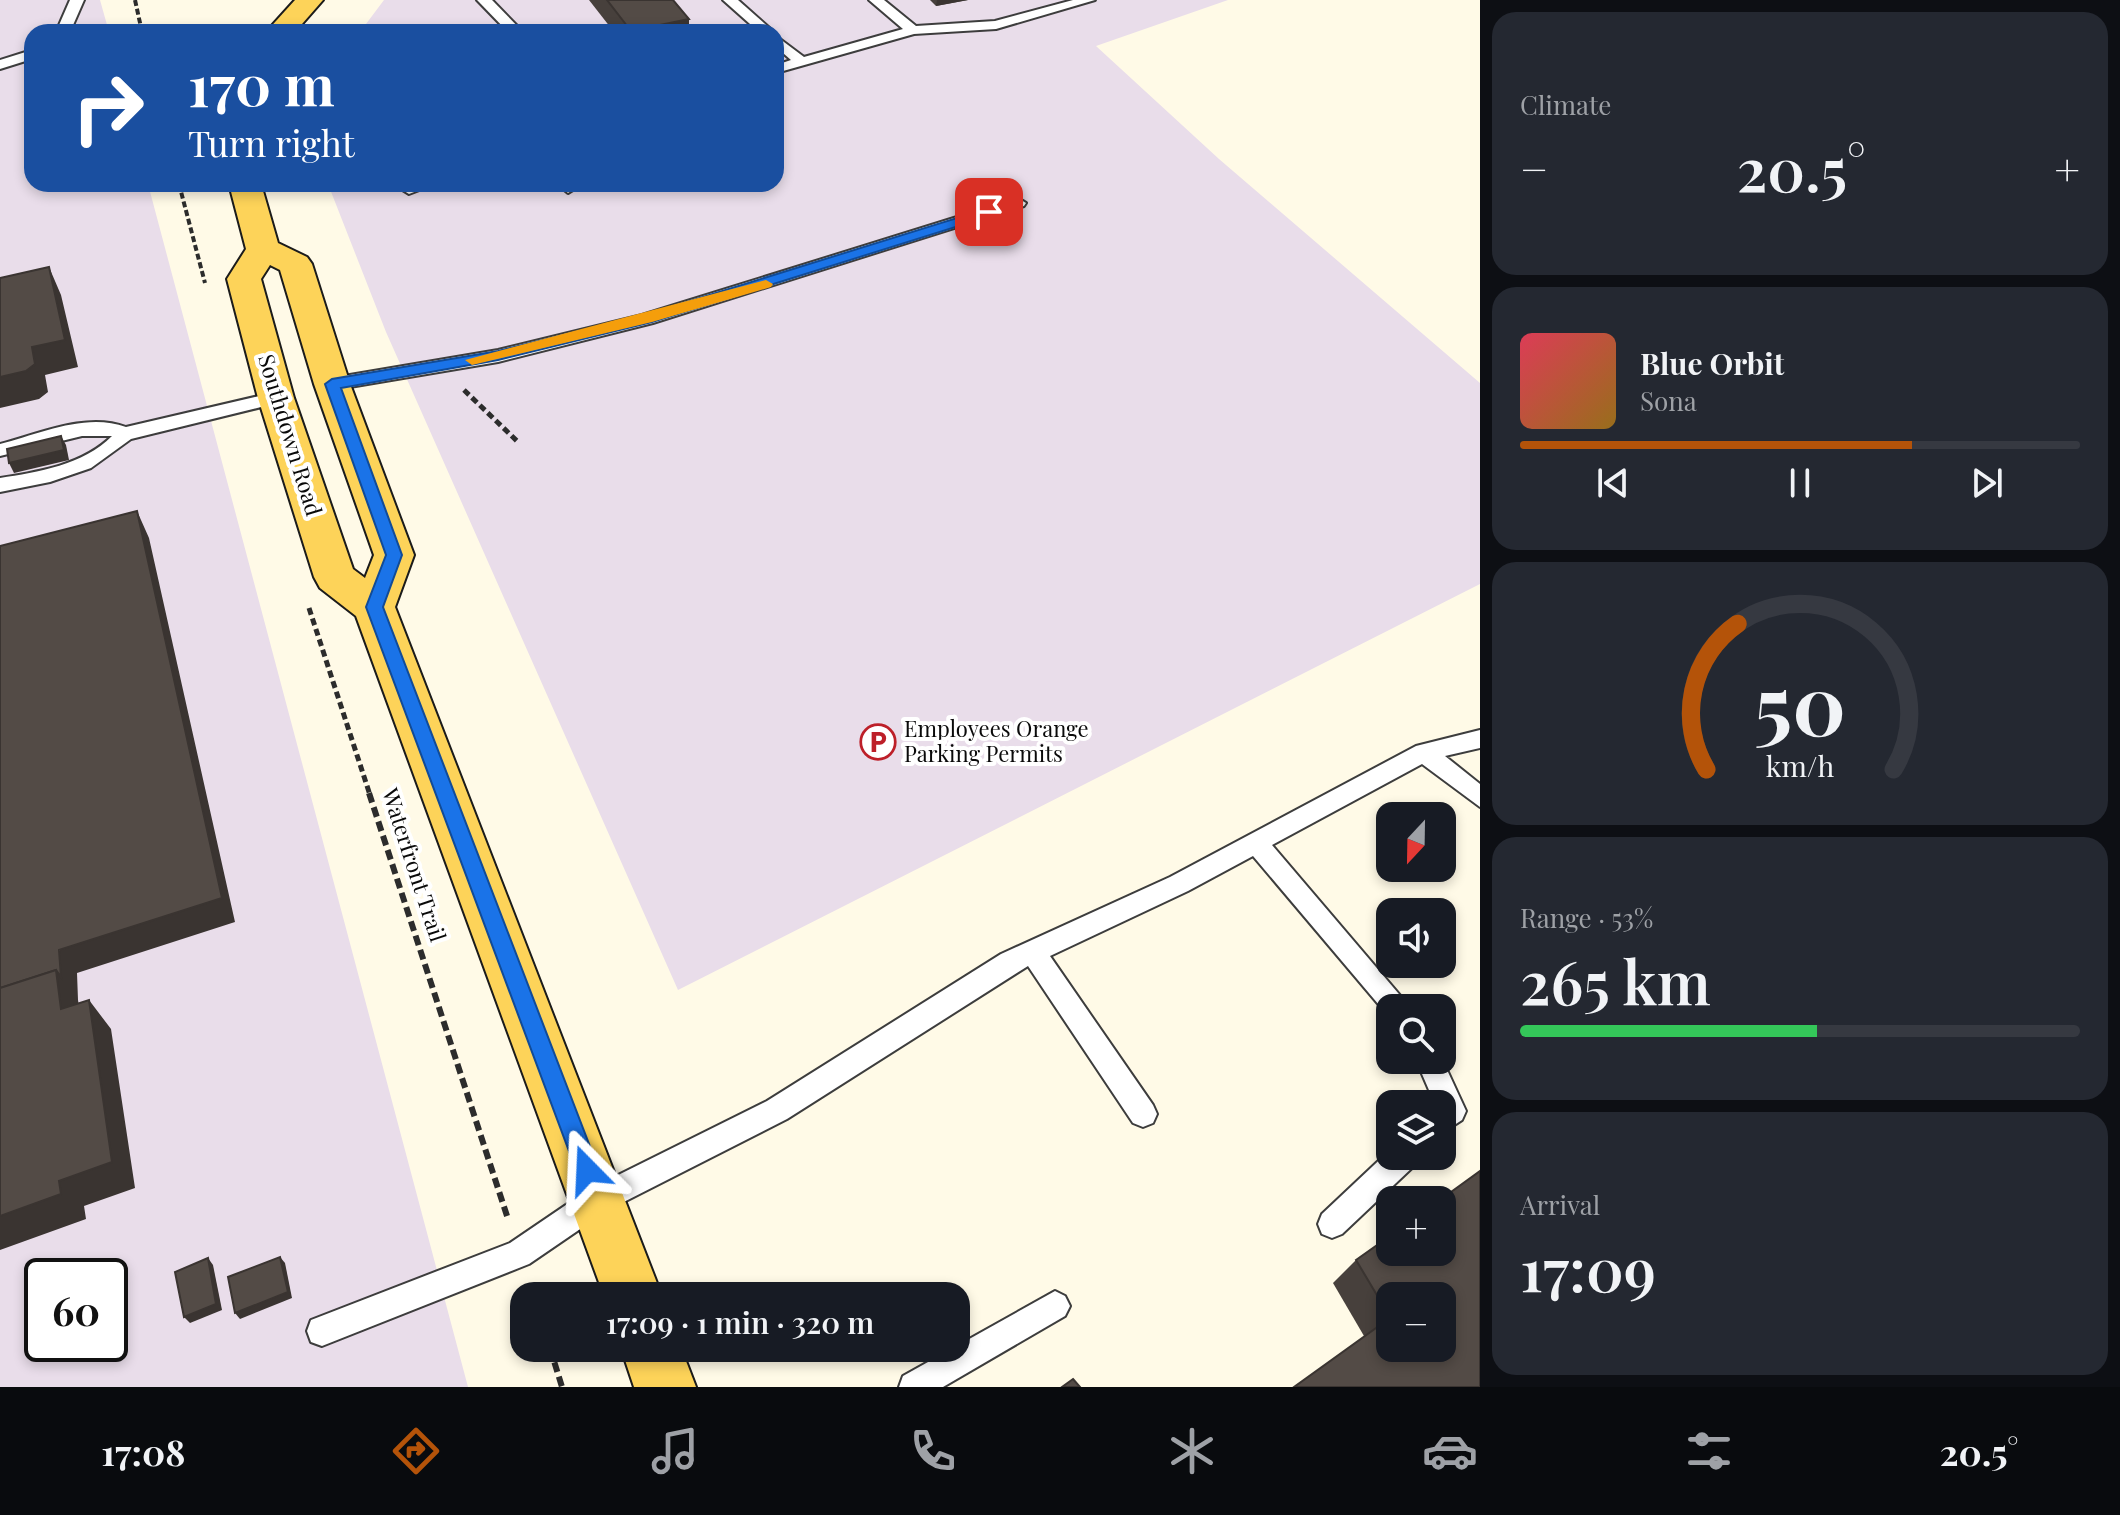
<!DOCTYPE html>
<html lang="en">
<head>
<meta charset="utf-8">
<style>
	:root { --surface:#171b24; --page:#242831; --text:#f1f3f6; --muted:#9ea1a6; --line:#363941; --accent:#b45309 }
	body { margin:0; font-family:"Playfair Display",serif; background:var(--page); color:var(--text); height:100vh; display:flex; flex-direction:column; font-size:30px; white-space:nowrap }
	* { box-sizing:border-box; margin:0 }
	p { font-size:26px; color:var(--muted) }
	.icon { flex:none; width:44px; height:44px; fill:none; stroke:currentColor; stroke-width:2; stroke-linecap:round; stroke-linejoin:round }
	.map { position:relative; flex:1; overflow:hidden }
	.drawer { display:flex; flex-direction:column; gap:12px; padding:12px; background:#0d0f14; width:640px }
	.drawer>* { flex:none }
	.banner { position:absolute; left:24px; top:24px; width:760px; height:168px; border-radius:24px; box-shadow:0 4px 12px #0003; background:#1a4fa0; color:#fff; overflow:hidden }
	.needle { width:52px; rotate:202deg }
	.controls { position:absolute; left:1376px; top:802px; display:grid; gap:16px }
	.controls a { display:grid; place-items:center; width:80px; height:80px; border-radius:16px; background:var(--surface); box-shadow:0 4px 12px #0003; font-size:40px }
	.speed { position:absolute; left:24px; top:1258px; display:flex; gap:16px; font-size:40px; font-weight:700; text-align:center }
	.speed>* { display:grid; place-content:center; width:104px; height:104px; border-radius:50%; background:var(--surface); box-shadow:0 4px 12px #0003; line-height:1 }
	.speed .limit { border:4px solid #111; border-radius:12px; background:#fff; color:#111 }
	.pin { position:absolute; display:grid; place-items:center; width:68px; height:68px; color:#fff; margin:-34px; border-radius:16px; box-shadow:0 4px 12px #0006 }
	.me { position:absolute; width:88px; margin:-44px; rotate:339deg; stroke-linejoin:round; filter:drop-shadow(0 0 6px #0008) }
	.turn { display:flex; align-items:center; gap:28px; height:168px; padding:0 32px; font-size:36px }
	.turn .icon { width:104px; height:104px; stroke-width:2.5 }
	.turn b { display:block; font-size:56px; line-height:68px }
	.big { font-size:60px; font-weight:600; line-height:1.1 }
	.drawer .widget { flex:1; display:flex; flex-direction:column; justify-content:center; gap:12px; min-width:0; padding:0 28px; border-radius:24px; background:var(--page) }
	.drawer .dial { align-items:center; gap:0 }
	.dial svg { height:208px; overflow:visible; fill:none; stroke:var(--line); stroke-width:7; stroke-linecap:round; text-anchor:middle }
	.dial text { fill:var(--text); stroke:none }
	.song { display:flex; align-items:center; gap:24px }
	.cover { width:96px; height:96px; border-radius:12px; background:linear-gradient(135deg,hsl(350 70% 55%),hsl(40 70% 35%)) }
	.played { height:8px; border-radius:4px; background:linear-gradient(90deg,var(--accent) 70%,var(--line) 70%) }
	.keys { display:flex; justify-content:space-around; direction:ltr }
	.heat { display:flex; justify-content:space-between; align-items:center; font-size:44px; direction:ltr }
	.charge { height:12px; border-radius:6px; background:linear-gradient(90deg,#34c759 53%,var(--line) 0) }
	.trip { position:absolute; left:510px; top:1282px; width:460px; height:80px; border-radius:24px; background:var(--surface); box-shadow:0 4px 12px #0003; font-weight:600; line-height:80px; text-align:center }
	.dock { display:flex; height:128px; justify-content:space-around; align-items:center; background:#090b0e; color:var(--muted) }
	.dock .icon { width:56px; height:56px }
	.dock .current { color:var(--accent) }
	.dock b { font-size:36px; color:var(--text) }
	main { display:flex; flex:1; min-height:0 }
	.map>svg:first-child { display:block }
	.industrial { fill:#e9ddea; fill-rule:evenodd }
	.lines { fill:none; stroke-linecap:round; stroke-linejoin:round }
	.lane-casing { stroke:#3d3d3d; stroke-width:4 }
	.primary-casing { stroke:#1b1b1b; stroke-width:4 }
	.path-far2 { stroke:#2c2c2c; stroke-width:4; stroke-dasharray:6 3; stroke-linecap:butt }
	.path-far1 { stroke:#2c2c2c; stroke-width:5; stroke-dasharray:7 4; stroke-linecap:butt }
	.path { stroke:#2c2c2c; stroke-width:6; stroke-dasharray:10 5; stroke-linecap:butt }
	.lane { fill:#fff; fill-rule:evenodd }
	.primary { fill:#fdd359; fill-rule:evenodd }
	.wall { fill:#47403c }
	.shaded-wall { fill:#3a3431 }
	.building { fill:#534b46; stroke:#3a3431; stroke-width:2 }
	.route { fill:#1a73e8; stroke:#114b97; stroke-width:2 }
	.slow { fill:#f59e0b }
	.labels { text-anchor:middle; stroke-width:8; stroke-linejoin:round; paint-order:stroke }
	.street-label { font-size:22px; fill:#0a0a0a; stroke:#fff }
	.poi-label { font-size:22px; fill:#0a0a0a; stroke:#fff; text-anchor:start }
</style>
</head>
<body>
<main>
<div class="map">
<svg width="1480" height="1387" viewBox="0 0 1480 1387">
	<rect width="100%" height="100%" fill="#fffae7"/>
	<g class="industrial">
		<path d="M0,0h100l9,32h-77v152h116l320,1203h-468zM42,1276h68v68h-68z"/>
		<polygon points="384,0 1228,0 1096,46 1219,159 1480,383 1480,584 678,990 386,332 328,184 776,184 776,32 360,32"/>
	</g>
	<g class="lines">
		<defs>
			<g id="lane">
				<polygon points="70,0 84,0 70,32 56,32"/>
				<polygon points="477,0 492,0 523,32 508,32"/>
				<polygon points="723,0 738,0 774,32 759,32"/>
				<polygon points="869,0 884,0 916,26 995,21 1073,0 1095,0 996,29 914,34 776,73 776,65 791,60 776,47 776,36 804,57 903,29"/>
				<polygon points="32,50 32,59 0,69 0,60"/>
				<polygon points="435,184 409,194 401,189 409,184"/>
				<polygon points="557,184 573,184 576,188 568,193"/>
				<polygon points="1018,198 1026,203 1024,206 653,323 498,362 332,390 323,384 332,378 498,350 642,315"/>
				<path d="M276,392l6,2v8l-151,37 -40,29 -41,14 -50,10v-14c38,-6 83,-13 112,-42h-30l-82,20v-12c39,-10 86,-32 126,-17z"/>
				<polygon points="1480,730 1480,748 1445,756 1480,784 1480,807 1422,764 1272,845 1404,1000 1408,1008 1390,1008 1390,1018 1253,856 1188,891 1050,956 1153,1105 1157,1114 1153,1123 1143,1127 1133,1123 1028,966 787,1119 608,1210 529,1264 322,1346 311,1342 307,1331 311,1320 510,1243 588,1190 767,1101 1001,954 1170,877 1416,746"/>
				<polygon points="1442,1059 1466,1111 1462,1120 1442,1133 1442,1104 1435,1104 1416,1060"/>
				<polygon points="1390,1150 1390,1156 1418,1156 1414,1166 1342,1234 1332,1238 1322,1234 1318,1224 1322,1214"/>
				<polygon points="1055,1291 1065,1296 1070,1306 1065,1316 943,1387 899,1387 903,1376"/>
			</g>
			<g id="primary">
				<polygon points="295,0 323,0 295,32 266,32"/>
				<path d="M229,184h32l17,59 29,14 5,7 38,120 64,171 -19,52 267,689h-58l-248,-680 -36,-28 -6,-11 -56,-179 -31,-119 19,-30zM270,265l10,5 34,114 60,171 -9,23 -12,-9 -59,-171 -33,-119z"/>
				<polygon points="621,1348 681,1348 696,1387 634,1387"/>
			</g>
		</defs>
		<use href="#lane" class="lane-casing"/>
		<use href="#primary" class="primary-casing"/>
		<g class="path-far2">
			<polyline points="135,0 142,32"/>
			<polyline points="179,184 205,283"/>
		</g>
		<g class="path-far1">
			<polyline points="464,390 518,442"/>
			<polyline points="309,608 370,795"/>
		</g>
		<g class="path">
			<polyline points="369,793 508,1219"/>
			<polyline points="550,1348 562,1387"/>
		</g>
		<use href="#lane" class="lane"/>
		<use href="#primary" class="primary"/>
	</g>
	<g class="wall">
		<polygon points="589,0 673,0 689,19 689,32 614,32"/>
		<polygon points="930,0 968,0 936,6"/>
		<polygon points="1356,1260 1480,1387 1364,1336 1333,1283"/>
	</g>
	<g class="shaded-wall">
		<polygon points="937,0 968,0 936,6"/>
		<polygon points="689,19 689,32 631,32 631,31"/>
		<polygon points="49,267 61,295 78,367 45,375 48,392 39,399 0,408 0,377 32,347"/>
		<polygon points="61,436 66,445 69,460 14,473 9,463"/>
		<polygon points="137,511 149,538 235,922 77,973 78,1000 84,1038 0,1026 56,970"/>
		<polygon points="89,1000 111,1029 135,1188 84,1206 86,1219 0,1250 0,1216 59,1181"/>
		<polygon points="280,1257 285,1263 292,1298 240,1319 235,1313"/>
		<polygon points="208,1258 213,1265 222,1310 190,1323 184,1317"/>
	</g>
	<g class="building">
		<polygon points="607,0 673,0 689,19 631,31"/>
		<polygon points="49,267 65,340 32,347 35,364 26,371 0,377 0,278"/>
		<polygon points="61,436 64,450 9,463 7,449"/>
		<polygon points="137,511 222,898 59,950 61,977 56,970 0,988 0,546"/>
		<polygon points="56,970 61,1009 89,1000 112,1162 59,1181 61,1194 0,1216 0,988"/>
		<polygon points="1480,1171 1480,1387 1294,1387 1390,1318 1390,1348 1442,1348 1442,1296 1390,1296 1390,1317 1356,1260 1390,1236 1390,1252 1442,1252 1442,1200 1440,1200"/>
		<polygon points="280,1257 288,1292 235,1313 228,1277"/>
		<polygon points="208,1258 216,1304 184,1317 175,1272"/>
		<polygon points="1073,1379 1080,1387 1062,1387"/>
	</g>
	<polygon class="route" points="989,208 995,212 994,215 652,322 498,360 341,388 402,555 383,607 599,1170 595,1178 587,1181 579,1178 366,607 386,555 325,384 332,379 498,351 642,316"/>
	<polygon class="slow" points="766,280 773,284 771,287 652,322 472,365 465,360"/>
	<defs>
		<symbol id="parking-ring" viewBox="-11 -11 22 22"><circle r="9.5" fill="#fff" stroke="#bd1f29" stroke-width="1.5"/><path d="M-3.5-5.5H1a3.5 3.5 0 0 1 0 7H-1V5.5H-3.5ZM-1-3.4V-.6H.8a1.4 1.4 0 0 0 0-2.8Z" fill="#bd1f29"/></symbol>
	</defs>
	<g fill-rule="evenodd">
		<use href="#parking-ring" x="858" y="722" width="40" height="40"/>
	</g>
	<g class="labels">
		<g class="street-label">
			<text transform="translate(290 435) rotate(73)" y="8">Southdown Road</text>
			<text transform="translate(414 865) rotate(72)" y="8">Waterfront Trail</text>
		</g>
		<g class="poi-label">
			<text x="904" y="737">Employees Orange<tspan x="904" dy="25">Parking Permits</tspan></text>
		</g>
	</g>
</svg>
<div class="controls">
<a><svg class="needle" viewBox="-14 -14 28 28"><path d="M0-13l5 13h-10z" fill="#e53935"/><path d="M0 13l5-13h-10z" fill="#9ea1a6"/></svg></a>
<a><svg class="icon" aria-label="sound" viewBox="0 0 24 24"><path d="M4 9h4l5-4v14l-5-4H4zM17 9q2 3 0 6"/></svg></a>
<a><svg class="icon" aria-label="search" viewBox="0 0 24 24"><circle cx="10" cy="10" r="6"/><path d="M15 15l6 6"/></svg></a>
<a><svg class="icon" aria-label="layers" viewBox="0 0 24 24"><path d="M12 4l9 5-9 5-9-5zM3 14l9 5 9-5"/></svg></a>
<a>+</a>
<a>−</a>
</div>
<div class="speed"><div class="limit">60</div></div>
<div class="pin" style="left:989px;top:212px;background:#d93025"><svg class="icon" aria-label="arrive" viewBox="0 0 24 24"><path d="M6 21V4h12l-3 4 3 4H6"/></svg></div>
<svg class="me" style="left:587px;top:1170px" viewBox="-20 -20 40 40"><path d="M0-17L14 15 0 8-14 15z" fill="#1a73e8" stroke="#fff" stroke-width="4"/></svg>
<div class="trip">17:09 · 1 min · 320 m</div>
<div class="banner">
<div class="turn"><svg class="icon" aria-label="right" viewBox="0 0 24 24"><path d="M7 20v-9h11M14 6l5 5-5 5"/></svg><div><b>170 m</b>Turn right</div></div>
</div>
</div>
<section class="drawer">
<div class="widget"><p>Climate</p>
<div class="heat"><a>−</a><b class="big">20.5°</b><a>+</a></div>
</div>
<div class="widget">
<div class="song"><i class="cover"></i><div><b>Blue Orbit</b><p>Sona</p></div></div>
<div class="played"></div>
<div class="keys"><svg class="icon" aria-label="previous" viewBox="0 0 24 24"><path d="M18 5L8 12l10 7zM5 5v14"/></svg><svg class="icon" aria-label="pause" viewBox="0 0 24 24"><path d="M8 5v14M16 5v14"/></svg><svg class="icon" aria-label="next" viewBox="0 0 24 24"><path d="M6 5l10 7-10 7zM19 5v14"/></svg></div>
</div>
<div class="widget dial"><svg viewBox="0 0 100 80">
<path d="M14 69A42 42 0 1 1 86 69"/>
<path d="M14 69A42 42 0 0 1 26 13" stroke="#b45309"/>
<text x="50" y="56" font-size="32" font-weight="700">50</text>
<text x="50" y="72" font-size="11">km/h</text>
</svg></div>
<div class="widget"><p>Range · 53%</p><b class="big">265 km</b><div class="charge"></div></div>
<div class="widget"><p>Arrival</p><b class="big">17:09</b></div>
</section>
</main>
<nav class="dock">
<b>17:08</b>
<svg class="icon current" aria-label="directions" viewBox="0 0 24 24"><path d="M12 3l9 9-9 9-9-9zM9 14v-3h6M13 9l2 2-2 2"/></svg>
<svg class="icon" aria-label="music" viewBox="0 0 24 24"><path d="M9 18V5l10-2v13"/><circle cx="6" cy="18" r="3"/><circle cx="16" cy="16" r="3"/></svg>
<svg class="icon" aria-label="phone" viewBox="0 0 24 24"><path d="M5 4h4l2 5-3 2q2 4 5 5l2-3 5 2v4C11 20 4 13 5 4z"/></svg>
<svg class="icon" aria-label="climate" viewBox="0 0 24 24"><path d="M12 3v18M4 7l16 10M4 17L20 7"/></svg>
<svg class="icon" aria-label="car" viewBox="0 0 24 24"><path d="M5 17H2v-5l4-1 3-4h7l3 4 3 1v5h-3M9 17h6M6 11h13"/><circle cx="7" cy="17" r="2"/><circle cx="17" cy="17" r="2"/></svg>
<svg class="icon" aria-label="filters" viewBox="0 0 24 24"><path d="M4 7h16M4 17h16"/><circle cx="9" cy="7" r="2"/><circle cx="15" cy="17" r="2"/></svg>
<b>20.5°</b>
</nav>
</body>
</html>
